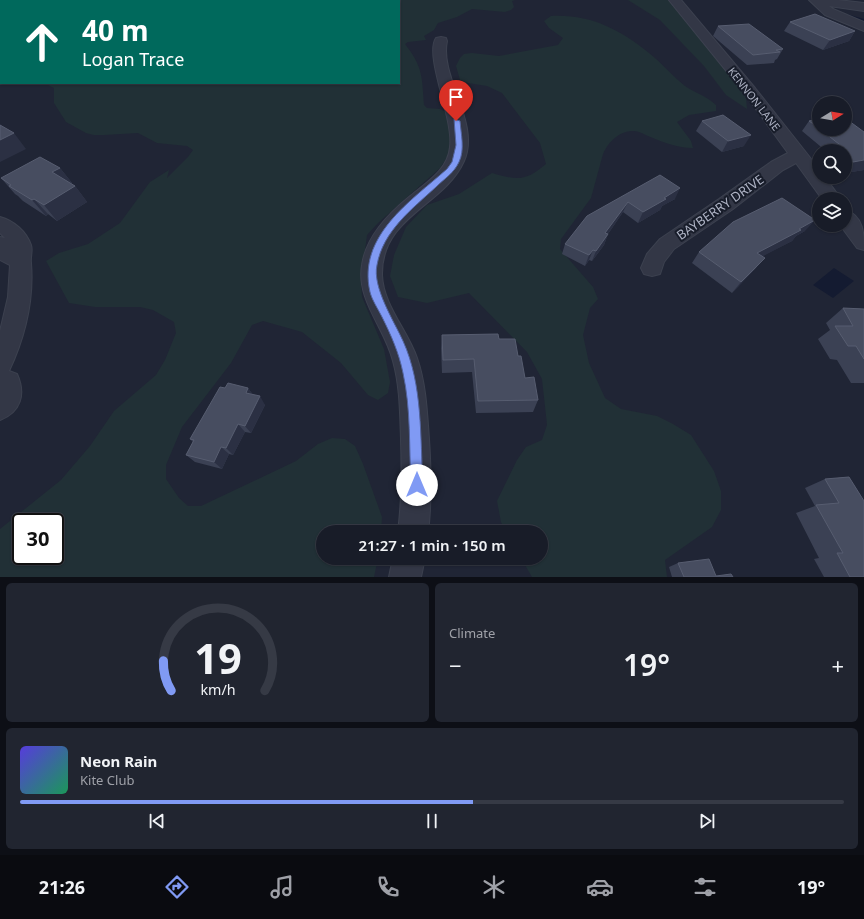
<!DOCTYPE html>
<html lang="en">
<head>
<meta charset="utf-8">
<style>
	:root { --surface:#181c28; --page:#212530; --text:#f1f3f6; --muted:#9fa1a8; --line:#363a45; --accent:#809af4 }
	body { margin:0; font-family:"Noto Sans",sans-serif; background:var(--page); color:var(--text); height:100vh; display:flex; flex-direction:column; font-size:15px; white-space:nowrap }
	* { box-sizing:border-box; margin:0 }
	p { font-size:13px; color:var(--muted) }
	.icon { flex:none; width:22px; height:22px; fill:none; stroke:currentColor; stroke-width:2; stroke-linecap:round; stroke-linejoin:round }
	.map { position:relative; height:577px; overflow:hidden }
	.sheet { display:flex; flex-direction:column; gap:6px; padding:6px; background:#0d0f16; flex:1 }
	.sheet>* { flex:none }
	.guide { position:absolute; left:0px; top:0px; width:400px; height:84px; box-shadow:0 1px 3px #0004,0 0 0 1px var(--line); background:#00695c; color:#fff; overflow:hidden }
	.needle { width:26px; rotate:79deg }
	.tools { position:absolute; left:812px; top:96px; display:grid; gap:8px }
	.tools a { display:grid; place-items:center; width:40px; height:40px; border-radius:50%; background:var(--surface); box-shadow:0 1px 3px #0004,0 0 0 1px var(--line); font-size:20px }
	.speed { position:absolute; left:12px; top:513px; display:flex; gap:8px; font-size:20px; font-weight:700; text-align:center }
	.speed>* { display:grid; place-content:center; width:52px; height:52px; border-radius:50%; background:var(--surface); box-shadow:0 1px 3px #0004,0 0 0 1px var(--line); line-height:1 }
	.speed .limit { border:2px solid #111; border-radius:6px; background:#fff; color:#111 }
	.pin { position:absolute; display:grid; place-items:center; width:34px; height:34px; color:#fff; margin:-41px -17px; border-radius:50% 50% 50% 0; rotate:-45deg; box-shadow:0 0 4px #0007 }
	.pin .icon { rotate:45deg }
	.me { position:absolute; width:44px; margin:-22px; rotate:0deg; stroke-linejoin:round; filter:drop-shadow(0 0 3px #0008) }
	.turn { display:flex; align-items:center; gap:14px; height:84px; padding:0 16px; font-size:18px }
	.turn .icon { width:52px; height:52px; stroke-width:2.5 }
	.turn b { display:block; font-size:28px; line-height:34px }
	.big { font-size:30px; font-weight:600; line-height:1.1 }
	.sheet .card { flex:1; display:flex; flex-direction:column; justify-content:center; gap:6px; min-width:0; padding:0 14px; border-radius:6px; background:var(--page) }
	.sheet .dial { align-items:center; gap:0 }
	.dial svg { height:104px; overflow:visible; fill:none; stroke:var(--line); stroke-width:7; stroke-linecap:round; text-anchor:middle }
	.dial text { fill:var(--text); stroke:none }
	.song { display:flex; align-items:center; gap:12px }
	.cover { width:48px; height:48px; border-radius:6px; background:linear-gradient(135deg,hsl(250 70% 55%),hsl(150 70% 35%)) }
	.played { height:4px; border-radius:2px; background:linear-gradient(90deg,var(--accent) 55%,var(--line) 55%) }
	.keys { display:flex; justify-content:space-around; direction:ltr }
	.heat { display:flex; justify-content:space-between; align-items:center; font-size:22px; direction:ltr }
	.sheet .tiles { flex:1; display:grid; gap:6px; grid-template-columns:1fr 1fr }
	.card:last-child { grid-column:span 2 }
	.trip { position:absolute; left:316px; top:525px; width:232px; height:40px; border-radius:20px; background:var(--surface); box-shadow:0 1px 3px #0004,0 0 0 1px var(--line); font-weight:600; line-height:40px; text-align:center }
	.tabs { display:flex; height:64px; justify-content:space-around; align-items:center; background:#0a0b10; color:var(--muted) }
	.tabs .icon { width:28px; height:28px }
	.tabs .on { color:var(--accent) }
	.tabs b { font-size:18px; color:var(--text) }
	.map>svg:first-child { display:block }
	.green { fill:#213036; fill-rule:evenodd }
	.water { fill:#141b31 }
	.lines { fill:none; stroke-linecap:round; stroke-linejoin:round }
	.stream { fill:#141b31; fill-rule:evenodd }
	.minor-casing { stroke:#3c414f; stroke-width:2 }
	.minor { fill:#333746; fill-rule:evenodd }
	.wall { fill:#3b4154 }
	.shaded-wall { fill:#2b3043 }
	.building { fill:#474d60; stroke:#575d70 }
	.route { fill:#809af4; stroke:#53649f }
	.labels { text-anchor:middle; stroke-width:4; stroke-linejoin:round; paint-order:stroke }
	.far-street-label { font-size:11px; fill:#adb2c3; stroke:#181d2a }
	.street-label { font-size:13px; fill:#adb2c3; stroke:#181d2a }
</style>
</head>
<body>
<div class="map">
<svg width="864" height="577" viewBox="0 0 864 577">
	<rect width="100%" height="100%" fill="#202535"/>
	<g class="green">
		<path d="M0,0h515l-3,1 2,6 -3,3 -6,2 -33,-3 -15,8 -19,6 -4,7 -10,6 2,4 -18,2 -3,2c18,23 17,33 19,61l3,3 13,1 6,3 6,31 -2,10 -10,15 -62,55 -11,12 -6,46 1,16 22,52 6,33 -2,11 -10,7 -10,-5 -27,-32 -39,-31 -39,-11 -11,4 -21,38 -49,64 -16,38v14l13,19 9,8h13l95,-45 22,-17 14,-6 13,1 10,7 8,18 19,53 -1,15h-58v26h55l-4,19h-374v-48l61,-49 29,-34 24,-35 42,-36 9,-15 11,-27 -2,-11 -21,-12 -13,-3h-45l-26,-4 -23,-42 13,-8 29,-9 32,-21 30,-41 19,-12 -2,8 21,-21 5,-7 -6,-4 -30,-3 -19,-10 -34,2h-10l-8,-2 -20,-11 -12,-19v-15l-10,-5h355v-82h-398v82h4l-5,1zM21,522h34v34h-34z"/>
		<polygon points="628,0 668,0 739,87 746,98 747,109 726,95 704,66 660,20"/>
		<path d="M551,16c39,-2 68,13 98,37 13,10 23,23 36,33 10,7 22,10 31,19v6l-27,4 -12,7 14,19 2,7c-16,0 -30,-6 -45,-12 -4,-2 -10,-5 -14,-5 -14,-1 -26,11 -31,23l-12,44 -30,41 -1,10 33,38 5,12 -8,9 -7,27 6,28 16,35 16,11 36,7 16,8 18,11 23,36 7,20v19l-9,17 -47,33 2,17h-135l-11,-19h20v-26h-35l-5,-10 -4,-21 20,-41 9,-13 16,-7 5,-15 -5,-46 -15,-27 -58,-59 -42,10 -29,-6 -8,-21 4,-21 12,-28 21,-22 32,-11 33,-21c25,7 33,9 54,-9l-6,-21 -38,-50 -15,-7 -19,-3 -8,-3 -4,-14 4,-8 4,-4 8,-1 27,3 59,-11 5,-7 -14,-10 -5,-7z"/>
	</g>
	<polygon class="water" points="834,268 854,281 833,298 813,285"/>
	<g class="lines">
		<polygon class="stream" points="843,13 864,19 864,21 843,15"/>
		<defs>
			<g id="minor">
				<polygon points="669,0 681,0 755,88 819,169 819,177 825,177 841,199 822,199 796,163 783,170 733,209 674,249 664,262 660,274 652,276 644,274 641,268 647,254 660,239 719,199 771,162 788,153 745,94"/>
				<polygon points="809,0 838,0 864,3 864,11 829,6 833,9 864,22 864,31 825,15"/>
				<path d="M441,37l5,1 1,3c-8,36 34,82 17,120 -20,45 -83,55 -82,114 1,30 26,56 35,83 9,26 10,54 12,81 2,31 3,62 -1,93h-30c4,-31 4,-62 3,-93 -1,-27 -1,-53 -8,-78 -8,-33 -37,-61 -31,-96 4,-28 26,-51 47,-68 17,-14 39,-27 41,-50 4,-28 -26,-91 -14,-109z"/>
				<path d="M845,210c19,6 19,24 19,40l-7,-2 -17,-23h5z"/>
				<path d="M0,217c14,4 26,14 31,28 2,6 -1,12 0,18 3,38 -6,74 -22,108l8,3c9,20 4,38 -17,46v-89l8,-34 2,-32 -10,-5v-23l5,1 -5,-5z"/>
				<polygon points="393,558 425,558 421,577 389,577"/>
			</g>
		</defs>
		<use href="#minor" class="minor-casing"/>
		<use href="#minor" class="minor"/>
	</g>
	<g class="wall">
		<polygon points="790,22 855,31 849,41 823,50 784,31"/>
		<polygon points="718,26 783,49 777,59 775,60 774,63 747,65 713,36"/>
		<polygon points="819,119 819,129 845,129 864,170 845,173 845,151 826,151 802,131 809,121"/>
		<polygon points="702,121 744,146 722,152 696,131"/>
		<polygon points="60,168 72,183 71,184 75,186 87,202 57,221 48,214 46,216 23,201 18,196 15,194 1,178"/>
		<polygon points="660,175 675,199 662,206 660,210 638,223 623,212 608,234 604,245 592,261 589,260 585,266 562,254 565,244"/>
		<polygon points="805,231 796,236 792,241 762,256 756,268 732,293 692,263 699,252"/>
		<polygon points="843,308 864,309 864,383 851,383 837,360 830,359 818,339 830,330 826,323"/>
		<polygon points="442,335 499,339 518,356 525,378 538,400 533,412 476,413 472,372 442,373 441,348"/>
		<polygon points="225,388 248,388 253,395 265,405 251,433 245,432 233,455 229,454 222,469 195,462 186,455 193,442 190,439"/>
		<polygon points="849,477 864,577 824,577 814,559 819,558 796,513 815,506 805,488 825,479"/>
		<polygon points="678,563 716,576 733,577 672,577 669,567"/>
	</g>
	<g class="shaded-wall">
		<polygon points="855,31 849,41 823,50 830,40"/>
		<polygon points="14,133 26,149 0,162 0,140"/>
		<polygon points="751,135 744,146 722,152 728,141"/>
		<polygon points="864,160 864,170 845,173 845,172 853,162"/>
		<polygon points="60,168 72,183 64,188 52,172"/>
		<polygon points="75,186 87,202 57,221 44,205"/>
		<polygon points="680,188 675,199 662,206 660,210 638,223 643,212 664,198"/>
		<polygon points="34,199 48,214 46,216 32,200"/>
		<polygon points="628,202 623,212 601,244 605,233"/>
		<polygon points="815,220 805,231 796,236 792,241 748,264 757,253 799,229"/>
		<polygon points="608,234 604,245 592,261 596,251"/>
		<polygon points="593,250 589,260 585,266 589,255"/>
		<polygon points="765,258 756,268 732,293 741,282"/>
		<polygon points="248,388 254,396 246,393"/>
		<polygon points="260,396 265,405 251,433 245,426"/>
		<polygon points="238,424 245,432 233,455 226,448"/>
		<polygon points="221,447 229,454 222,469 214,462"/>
	</g>
	<g class="building">
		<polygon points="815,14 855,31 830,40 790,22"/>
		<polygon points="749,24 783,49 776,50 780,52 753,55 718,26"/>
		<polygon points="723,115 751,135 728,141 702,121"/>
		<polygon points="845,118 864,132 864,160 853,162 845,156 845,151 839,151 838,150 844,148 820,129 845,129"/>
		<polygon points="819,119 819,128 809,121"/>
		<polygon points="0,125 14,133 0,140"/>
		<polygon points="40,157 60,168 52,172 75,186 44,205 34,199 32,200 9,186 11,185 1,178"/>
		<polygon points="660,175 680,188 664,198 666,199 643,212 628,202 605,233 608,234 596,251 593,250 589,255 565,244 587,216"/>
		<polygon points="782,198 815,220 799,229 801,230 757,253 765,258 741,282 699,252 733,222"/>
		<polygon points="843,308 864,309 864,359 856,346 848,346 835,326 853,326"/>
		<polygon points="498,334 499,339 515,339 518,356 521,356 525,378 534,377 538,400 478,401 474,359 443,360 442,335"/>
		<polygon points="228,383 248,388 246,393 260,396 245,426 238,424 226,448 221,447 214,462 186,455 194,440 190,439 220,387 225,388"/>
		<polygon points="849,477 864,501 864,577 850,577 837,553 843,553 816,505 839,503 825,479"/>
		<polygon points="709,559 716,576 731,574 733,577 684,577 678,563"/>
	</g>
	<path class="route" d="M454,119l6,2c1,13 5,29 -1,41 -5,11 -15,17 -23,25 -24,22 -53,44 -59,78 -5,22 17,56 26,76 20,44 17,96 20,144l-2,4 -4,2 -4,-2 -2,-4c-2,-37 0,-76 -8,-112 -4,-20 -12,-38 -21,-56 -4,-8 -10,-17 -12,-25 -13,-56 41,-91 77,-123l5,-7 4,-17z"/>
	<g class="labels">
		<g class="far-street-label">
			<text transform="translate(754 99) rotate(52)" y="4">KENNON LANE</text>
		</g>
		<g class="street-label">
			<text transform="translate(720 207) rotate(-35)" y="5">BAYBERRY DRIVE</text>
		</g>
	</g>
</svg>
<div class="tools">
<a><svg class="needle" viewBox="-14 -14 28 28"><path d="M0-13l5 13h-10z" fill="#e53935"/><path d="M0 13l5-13h-10z" fill="#9fa1a8"/></svg></a>
<a><svg class="icon" aria-label="search" viewBox="0 0 24 24"><circle cx="10" cy="10" r="6"/><path d="M15 15l6 6"/></svg></a>
<a><svg class="icon" aria-label="layers" viewBox="0 0 24 24"><path d="M12 4l9 5-9 5-9-5zM3 14l9 5 9-5"/></svg></a>
</div>
<div class="speed"><div class="limit">30</div></div>
<div class="pin" style="left:456px;top:121px;background:#d93025"><svg class="icon" aria-label="arrive" viewBox="0 0 24 24"><path d="M6 21V4h12l-3 4 3 4H6"/></svg></div>
<svg class="me" style="left:417px;top:485px" viewBox="-20 -20 40 40"><circle r="19" fill="#fff"/><path d="M0-13L10 11 0 6-10 11z" fill="#809af4"/></svg>
<div class="trip">21:27 · 1 min · 150 m</div>
<div class="guide">
<div class="turn"><svg class="icon" aria-label="ahead" viewBox="0 0 24 24"><path d="M12 20V5M6 11l6-6 6 6"/></svg><div><b>40 m</b>Logan Trace</div></div>
</div>
</div>
<section class="sheet">
<div class="tiles">
<div class="card dial"><svg viewBox="0 0 100 80">
<path d="M14 69A42 42 0 1 1 86 69"/>
<path d="M14 69A42 42 0 0 1 8 46" stroke="#809af4"/>
<text x="50" y="56" font-size="32" font-weight="700">19</text>
<text x="50" y="72" font-size="11">km/h</text>
</svg></div>
<div class="card"><p>Climate</p>
<div class="heat"><a>−</a><b class="big">19°</b><a>+</a></div>
</div>
<div class="card">
<div class="song"><i class="cover"></i><div><b>Neon Rain</b><p>Kite Club</p></div></div>
<div class="played"></div>
<div class="keys"><svg class="icon" aria-label="previous" viewBox="0 0 24 24"><path d="M18 5L8 12l10 7zM5 5v14"/></svg><svg class="icon" aria-label="pause" viewBox="0 0 24 24"><path d="M8 5v14M16 5v14"/></svg><svg class="icon" aria-label="next" viewBox="0 0 24 24"><path d="M6 5l10 7-10 7zM19 5v14"/></svg></div>
</div>
</div>
</section>
<nav class="tabs">
<b>21:26</b>
<svg class="icon on" aria-label="directions" viewBox="0 0 24 24"><path d="M12 3l9 9-9 9-9-9zM9 14v-3h6M13 9l2 2-2 2"/></svg>
<svg class="icon" aria-label="music" viewBox="0 0 24 24"><path d="M9 18V5l10-2v13"/><circle cx="6" cy="18" r="3"/><circle cx="16" cy="16" r="3"/></svg>
<svg class="icon" aria-label="phone" viewBox="0 0 24 24"><path d="M5 4h4l2 5-3 2q2 4 5 5l2-3 5 2v4C11 20 4 13 5 4z"/></svg>
<svg class="icon" aria-label="climate" viewBox="0 0 24 24"><path d="M12 3v18M4 7l16 10M4 17L20 7"/></svg>
<svg class="icon" aria-label="car" viewBox="0 0 24 24"><path d="M5 17H2v-5l4-1 3-4h7l3 4 3 1v5h-3M9 17h6M6 11h13"/><circle cx="7" cy="17" r="2"/><circle cx="17" cy="17" r="2"/></svg>
<svg class="icon" aria-label="filters" viewBox="0 0 24 24"><path d="M4 7h16M4 17h16"/><circle cx="9" cy="7" r="2"/><circle cx="15" cy="17" r="2"/></svg>
<b>19°</b>
</nav>
</body>
</html>
